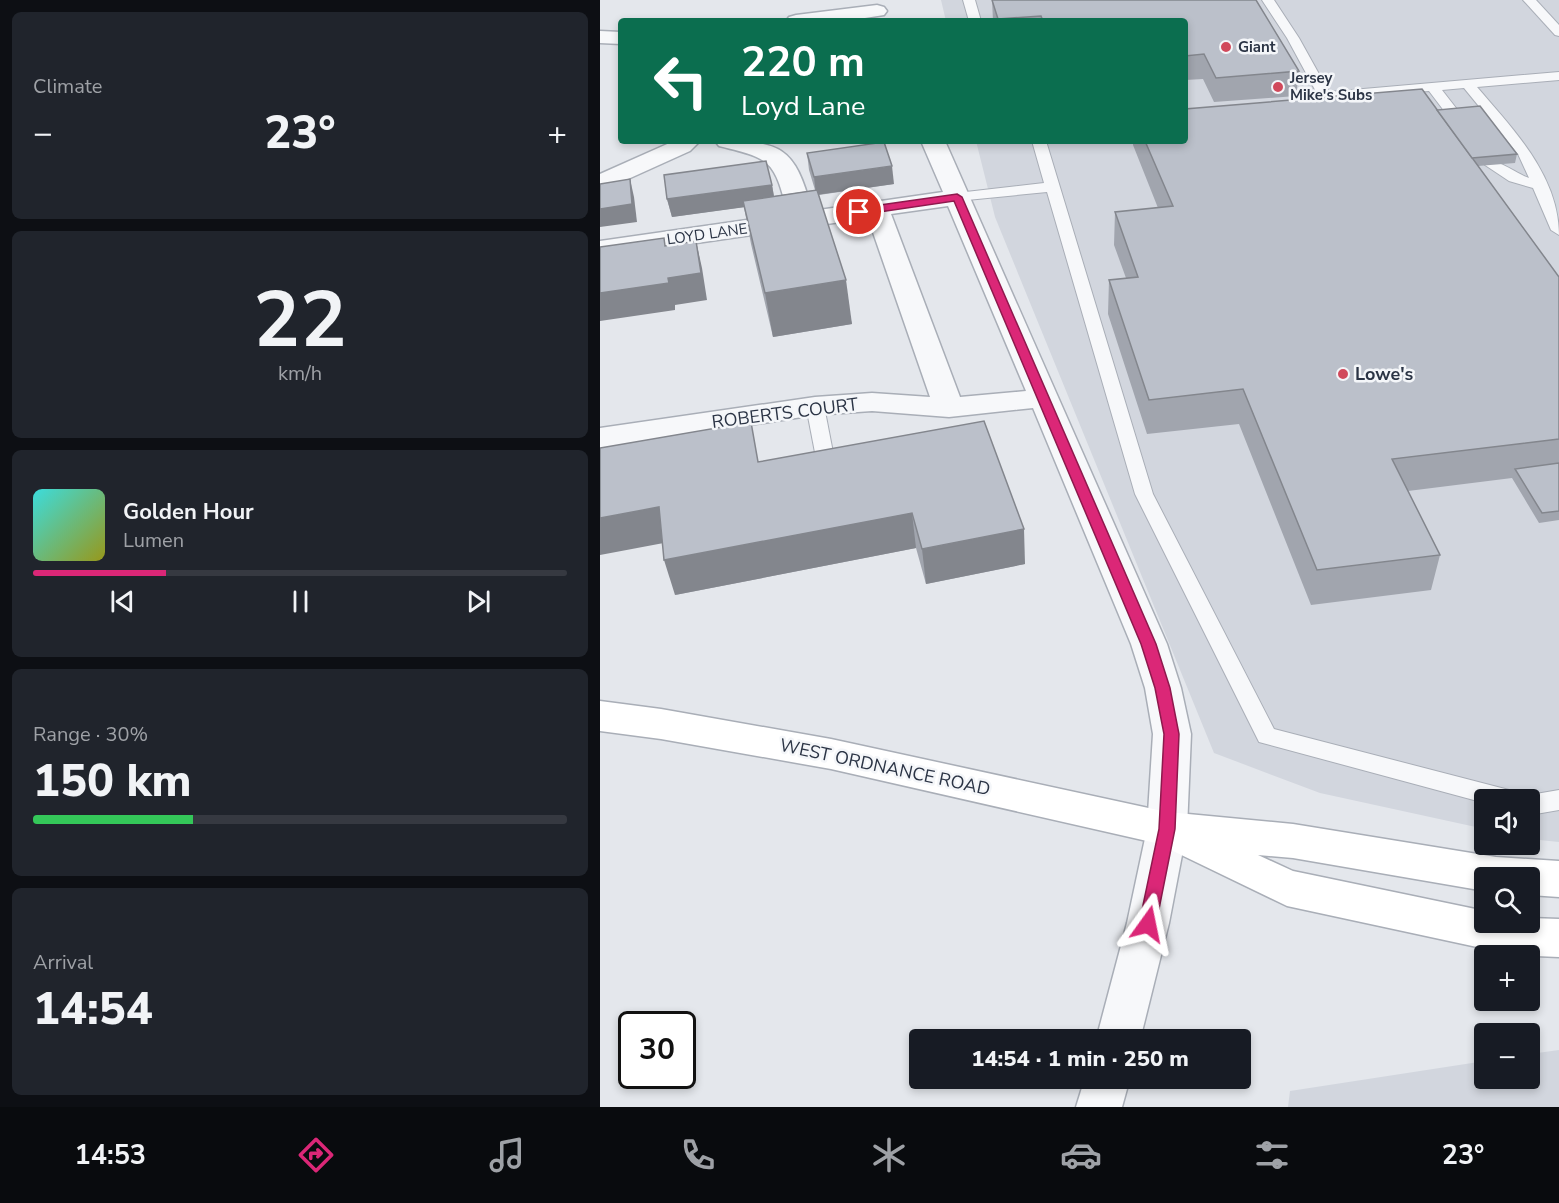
<!DOCTYPE html>
<html lang="en">
<head>
<meta charset="utf-8">
<style>
	:root { --surface:#171b24; --page:#20242c; --text:#f1f3f6; --muted:#9ea1a6; --line:#363941; --accent:#db2777 }
	body { margin:0; font-family:"Nunito Sans",sans-serif; background:var(--page); color:var(--text); height:100vh; display:flex; flex-direction:column; font-size:22px; white-space:nowrap }
	* { box-sizing:border-box; margin:0 }
	p { font-size:20px; color:var(--muted) }
	.icon { flex:none; width:33px; height:33px; fill:none; stroke:currentColor; stroke-width:2; stroke-linecap:round; stroke-linejoin:round }
	.map { position:relative; flex:1; overflow:hidden }
	.sheet { display:flex; flex-direction:column; gap:12px; padding:12px; background:#0d0f14; width:600px }
	.sheet>* { flex:none }
	.banner { position:absolute; left:18px; top:18px; width:570px; height:126px; border-radius:6px; box-shadow:0 3px 9px #0003; background:#0b6e4f; color:#fff; overflow:hidden }
	.tools { position:absolute; left:874px; top:789px; display:grid; gap:12px }
	.tools a { display:grid; place-items:center; width:66px; height:66px; border-radius:6px; background:var(--surface); box-shadow:0 3px 9px #0003; font-size:30px }
	.speed { position:absolute; left:18px; top:1011px; display:flex; gap:12px; font-size:30px; font-weight:700; text-align:center }
	.speed>* { display:grid; place-content:center; width:78px; height:78px; border-radius:50%; background:var(--surface); box-shadow:0 3px 9px #0003; line-height:1 }
	.speed .limit { border:3px solid #111; border-radius:9px; background:#fff; color:#111 }
	.pin { position:absolute; display:grid; place-items:center; width:51px; height:51px; color:#fff; margin:-26px; border:3px solid #fff; border-radius:50%; box-shadow:0 2px 6px #0007 }
	.me { position:absolute; width:66px; margin:-33px; rotate:12deg; stroke-linejoin:round; filter:drop-shadow(0 0 4px #0008) }
	.turn { display:flex; align-items:center; gap:21px; height:126px; padding:0 24px; font-size:27px }
	.turn .icon { width:78px; height:78px; stroke-width:2.5 }
	.turn b { display:block; font-size:42px; line-height:51px }
	.big { font-size:45px; font-weight:800; line-height:1.1 }
	.sheet .card { flex:1; display:flex; flex-direction:column; justify-content:center; gap:9px; min-width:0; padding:0 21px; border-radius:9px; background:var(--page) }
	.sheet .dial { align-items:center; gap:0 }
	.dial b { font-size:78px; line-height:1 }
	.song { display:flex; align-items:center; gap:18px }
	.cover { width:72px; height:72px; border-radius:9px; background:linear-gradient(135deg,hsl(180 70% 55%),hsl(60 70% 35%)) }
	.played { height:6px; border-radius:3px; background:linear-gradient(90deg,var(--accent) 25%,var(--line) 25%) }
	.keys { display:flex; justify-content:space-around; direction:ltr }
	.heat { display:flex; justify-content:space-between; align-items:center; font-size:33px; direction:ltr }
	.charge { height:9px; border-radius:4px; background:linear-gradient(90deg,#34c759 30%,var(--line) 0) }
	.trip { position:absolute; left:309px; top:1029px; width:342px; height:60px; border-radius:6px; background:var(--surface); box-shadow:0 3px 9px #0003; font-weight:800; line-height:60px; text-align:center }
	.dock { display:flex; height:96px; justify-content:space-around; align-items:center; background:#090b0e; color:var(--muted) }
	.dock .icon { width:42px; height:42px }
	.dock .current { color:var(--accent) }
	.dock b { font-size:27px; color:var(--text) }
	main { display:flex; flex:1; min-height:0 }
	.map>svg:first-child { display:block }
	.built { fill:#d2d6de }
	.lines { fill:none; stroke-linecap:round; stroke-linejoin:round }
	.service-casing { stroke:#a9aeb7; stroke-width:2 }
	.minor-casing { stroke:#a9aeb7; stroke-width:3 }
	.secondary-casing { stroke:#a9aeb7; stroke-width:3 }
	.service { fill:#f7f8fa; fill-rule:evenodd }
	.minor { fill:#f7f8fa; fill-rule:evenodd }
	.secondary { fill:#fff; fill-rule:evenodd }
	.wall { fill:#a1a5ae }
	.shaded-wall { fill:#83868d }
	.building { fill:#bbc0ca; stroke:#83868d; stroke-width:1.5 }
	.route { fill:#db2777; stroke:#8e194d; stroke-width:1.5 }
	.poi-dot { fill:#d1495b; stroke:#f4f6f9; stroke-width:2 }
	.labels { text-anchor:middle; stroke-width:5; stroke-linejoin:round; paint-order:stroke }
	.far-poi-label { font-size:15px; font-weight:bold; fill:#2b3445; stroke:#f4f6f9; text-anchor:start }
	.far-street-label { font-size:15px; fill:#2b3445; stroke:#f4f6f9 }
	.poi-label { font-size:18px; font-weight:bold; fill:#2b3445; stroke:#f4f6f9; text-anchor:start }
	.street-label { font-size:18px; fill:#2b3445; stroke:#f4f6f9 }
</style>
</head>
<body>
<main>
<section class="sheet">
<div class="card"><p>Climate</p>
<div class="heat"><a>−</a><b class="big">23°</b><a>+</a></div>
</div>
<div class="card dial"><b>22</b><p>km/h</p></div>
<div class="card">
<div class="song"><i class="cover"></i><div><b>Golden Hour</b><p>Lumen</p></div></div>
<div class="played"></div>
<div class="keys"><svg class="icon" aria-label="previous" viewBox="0 0 24 24"><path d="M18 5L8 12l10 7zM5 5v14"/></svg><svg class="icon" aria-label="pause" viewBox="0 0 24 24"><path d="M8 5v14M16 5v14"/></svg><svg class="icon" aria-label="next" viewBox="0 0 24 24"><path d="M6 5l10 7-10 7zM19 5v14"/></svg></div>
</div>
<div class="card"><p>Range · 30%</p><b class="big">150 km</b><div class="charge"></div></div>
<div class="card"><p>Arrival</p><b class="big">14:54</b></div>
</section>
<div class="map">
<svg width="959" height="1107" viewBox="0 0 959 1107">
	<rect width="100%" height="100%" fill="#e4e7ec"/>
	<g class="built">
		<polygon points="341,0 959,0 959,842 930,839 930,800 885,800 885,829 720,793 614,753 395,217 376,141 585,141 585,21 346,21"/>
		<polygon points="959,1050 959,1107 688,1107 690,1091 885,1061 885,1078 930,1078 930,1054"/>
	</g>
	<g class="lines">
		<defs>
			<g id="service">
				<polygon points="363,0 375,0 381,21 369,21"/>
				<path d="M662,0h12l25,38 30,54 230,-20v8l-82,7c36,42 82,89 82,148l-8,-5 -18,-42 -24,-7 -24,-16 2,-3c13,-3 29,12 42,16l-11,-24 -54,-66 -22,2 21,27 -7,4 -5,-1 -22,-29 -109,8 -33,-61z"/>
				<polygon points="923,0 936,0 959,25 959,36 955,35"/>
				<polygon points="432,141 446,141 553,494 674,729 909,790 917,793 920,800 885,800 885,803 659,742 535,494 447,192 357,201 350,197 357,193 444,183"/>
				<polygon points="215,400 221,402 224,406 236,468 233,472 221,472 218,468 206,406 209,402"/>
				<polygon points="959,790 959,810 930,815 930,800 921,800 930,795"/>
			</g>
			<g id="minor">
				<polygon points="277,5 284,7 287,11 284,15 246,21 186,21 189,17 196,15"/>
				<polygon points="0,31 21,32 21,44 0,43"/>
				<polygon points="74,141 100,141 90,151 17,184 8,186 0,184 0,174"/>
				<path d="M115,141c65,0 80,4 97,70l131,-19 -22,-51h24l222,503 14,44 10,46 -4,95 -18,94 -29,117h-44l31,-117 20,-94 6,-95 -8,-46 -14,-44 -98,-236 -84,9 -77,-6 -57,4 -215,33v-20l215,-31 57,-4 58,4 -62,-179 -268,39v-16l188,-27c-14,-54 -16,-55 -69,-68zM348,206l78,185 -66,6 -69,-183z"/>
				<polygon points="485,1078 530,1078 522,1107 476,1107"/>
			</g>
			<polygon id="secondary" points="0,701 61,709 231,739 567,812 693,824 896,857 959,861 959,897 930,895 930,878 885,878 885,891 693,858 658,855 693,871 885,911 885,922 930,922 930,918 959,919 959,957 914,955 687,906 571,850 569,846 231,769 61,739 0,731"/>
		</defs>
		<use href="#service" class="service-casing"/>
		<use href="#minor" class="minor-casing"/>
		<use href="#secondary" class="secondary-casing"/>
		<use href="#service" class="service"/>
		<use href="#minor" class="minor"/>
		<use href="#secondary" class="secondary"/>
	</g>
	<g class="wall">
		<polygon points="392,0 656,0 699,71 696,96 614,102 603,79 585,80 585,21 393,21"/>
		<polygon points="837,110 917,154 915,163 878,166 959,277 959,520 939,523 912,478 808,491 840,555 831,590 711,605 639,424 547,434 508,314 509,280 526,278 514,245 515,212 558,208 533,145 533,141 585,141"/>
		<polygon points="207,153 294,184 219,195 252,324 173,337 151,244 144,207 72,217 67,199 172,185 174,196 215,190 209,170"/>
		<polygon points="384,421 425,564 326,584 316,548 75,595"/>
	</g>
	<g class="shaded-wall">
		<polygon points="292,166 294,184 216,195 214,177"/>
		<polygon points="30,179 34,197 37,222 0,227 0,209"/>
		<polygon points="172,185 175,203 72,217 67,199"/>
		<polygon points="96,241 102,268 107,300 75,305 75,310 0,321 0,293 68,278"/>
		<polygon points="246,280 252,324 173,337 165,293"/>
		<polygon points="59,507 69,542 0,555 0,518"/>
		<polygon points="312,513 316,548 75,595 64,560"/>
		<polygon points="424,529 425,564 326,584 322,549"/>
	</g>
	<g class="building">
		<polygon points="392,0 656,0 699,71 616,78 604,54 585,56 585,21 443,21 441,16 398,19"/>
		<polygon points="822,89 959,277 959,439 792,459 840,555 717,570 643,389 549,400 509,280 538,277 515,212 573,206 545,141 585,141 585,109"/>
		<polygon points="880,106 917,154 872,158 837,110"/>
		<polygon points="284,142 292,166 214,177 207,153"/>
		<polygon points="166,161 172,185 67,199 64,175"/>
		<polygon points="30,179 32,204 0,209 0,184"/>
		<polygon points="217,190 246,280 165,293 143,201"/>
		<polygon points="64,238 65,246 96,241 101,273 68,278 69,283 0,293 0,247"/>
		<polygon points="384,421 424,529 322,549 312,513 64,560 59,507 0,518 0,448 151,422 158,462"/>
		<polygon points="959,463 959,511 942,513 915,469"/>
	</g>
	<polygon class="route" points="357,194 362,197 556,644 570,688 579,734 575,829 556,924 554,929 548,931 542,929 539,924 559,829 564,734 555,688 541,644 354,201 259,215 253,212 259,208"/>
	<g class="poi-dot">
		<circle cx="626" cy="47" r="6"/>
		<circle cx="678" cy="87" r="6"/>
		<circle cx="743" cy="374" r="6"/>
	</g>
	<g class="labels">
		<g class="far-poi-label">
			<text x="638" y="52">Giant</text>
			<text x="690" y="83">Jersey<tspan x="690" dy="17">Mike's Subs</tspan></text>
		</g>
		<g class="far-street-label">
			<text transform="translate(107 234) rotate(-8)" y="5">LOYD LANE</text>
		</g>
		<g class="poi-label">
			<text x="755" y="380">Lowe's</text>
		</g>
		<g class="street-label">
			<text transform="translate(185 413) rotate(-7)" y="6">ROBERTS COURT</text>
			<text transform="translate(285 767) rotate(12)" y="6">WEST ORDNANCE ROAD</text>
		</g>
	</g>
</svg>
<div class="tools">
<a><svg class="icon" aria-label="sound" viewBox="0 0 24 24"><path d="M4 9h4l5-4v14l-5-4H4zM17 9q2 3 0 6"/></svg></a>
<a><svg class="icon" aria-label="search" viewBox="0 0 24 24"><circle cx="10" cy="10" r="6"/><path d="M15 15l6 6"/></svg></a>
<a>+</a>
<a>−</a>
</div>
<div class="speed"><div class="limit">30</div></div>
<div class="pin" style="left:259px;top:212px;background:#d93025"><svg class="icon" aria-label="arrive" viewBox="0 0 24 24"><path d="M6 21V4h12l-3 4 3 4H6"/></svg></div>
<svg class="me" style="left:548px;top:924px" viewBox="-20 -20 40 40"><path d="M0-17L14 15 0 8-14 15z" fill="#db2777" stroke="#fff" stroke-width="4"/></svg>
<div class="trip">14:54 · 1 min · 250 m</div>
<div class="banner">
<div class="turn"><svg class="icon" aria-label="left" viewBox="0 0 24 24"><path d="M17 20v-9H6M10 6l-5 5 5 5"/></svg><div><b>220 m</b>Loyd Lane</div></div>
</div>
</div>
</main>
<nav class="dock">
<b>14:53</b>
<svg class="icon current" aria-label="directions" viewBox="0 0 24 24"><path d="M12 3l9 9-9 9-9-9zM9 14v-3h6M13 9l2 2-2 2"/></svg>
<svg class="icon" aria-label="music" viewBox="0 0 24 24"><path d="M9 18V5l10-2v13"/><circle cx="6" cy="18" r="3"/><circle cx="16" cy="16" r="3"/></svg>
<svg class="icon" aria-label="phone" viewBox="0 0 24 24"><path d="M5 4h4l2 5-3 2q2 4 5 5l2-3 5 2v4C11 20 4 13 5 4z"/></svg>
<svg class="icon" aria-label="climate" viewBox="0 0 24 24"><path d="M12 3v18M4 7l16 10M4 17L20 7"/></svg>
<svg class="icon" aria-label="car" viewBox="0 0 24 24"><path d="M5 17H2v-5l4-1 3-4h7l3 4 3 1v5h-3M9 17h6M6 11h13"/><circle cx="7" cy="17" r="2"/><circle cx="17" cy="17" r="2"/></svg>
<svg class="icon" aria-label="filters" viewBox="0 0 24 24"><path d="M4 7h16M4 17h16"/><circle cx="9" cy="7" r="2"/><circle cx="15" cy="17" r="2"/></svg>
<b>23°</b>
</nav>
</body>
</html>
